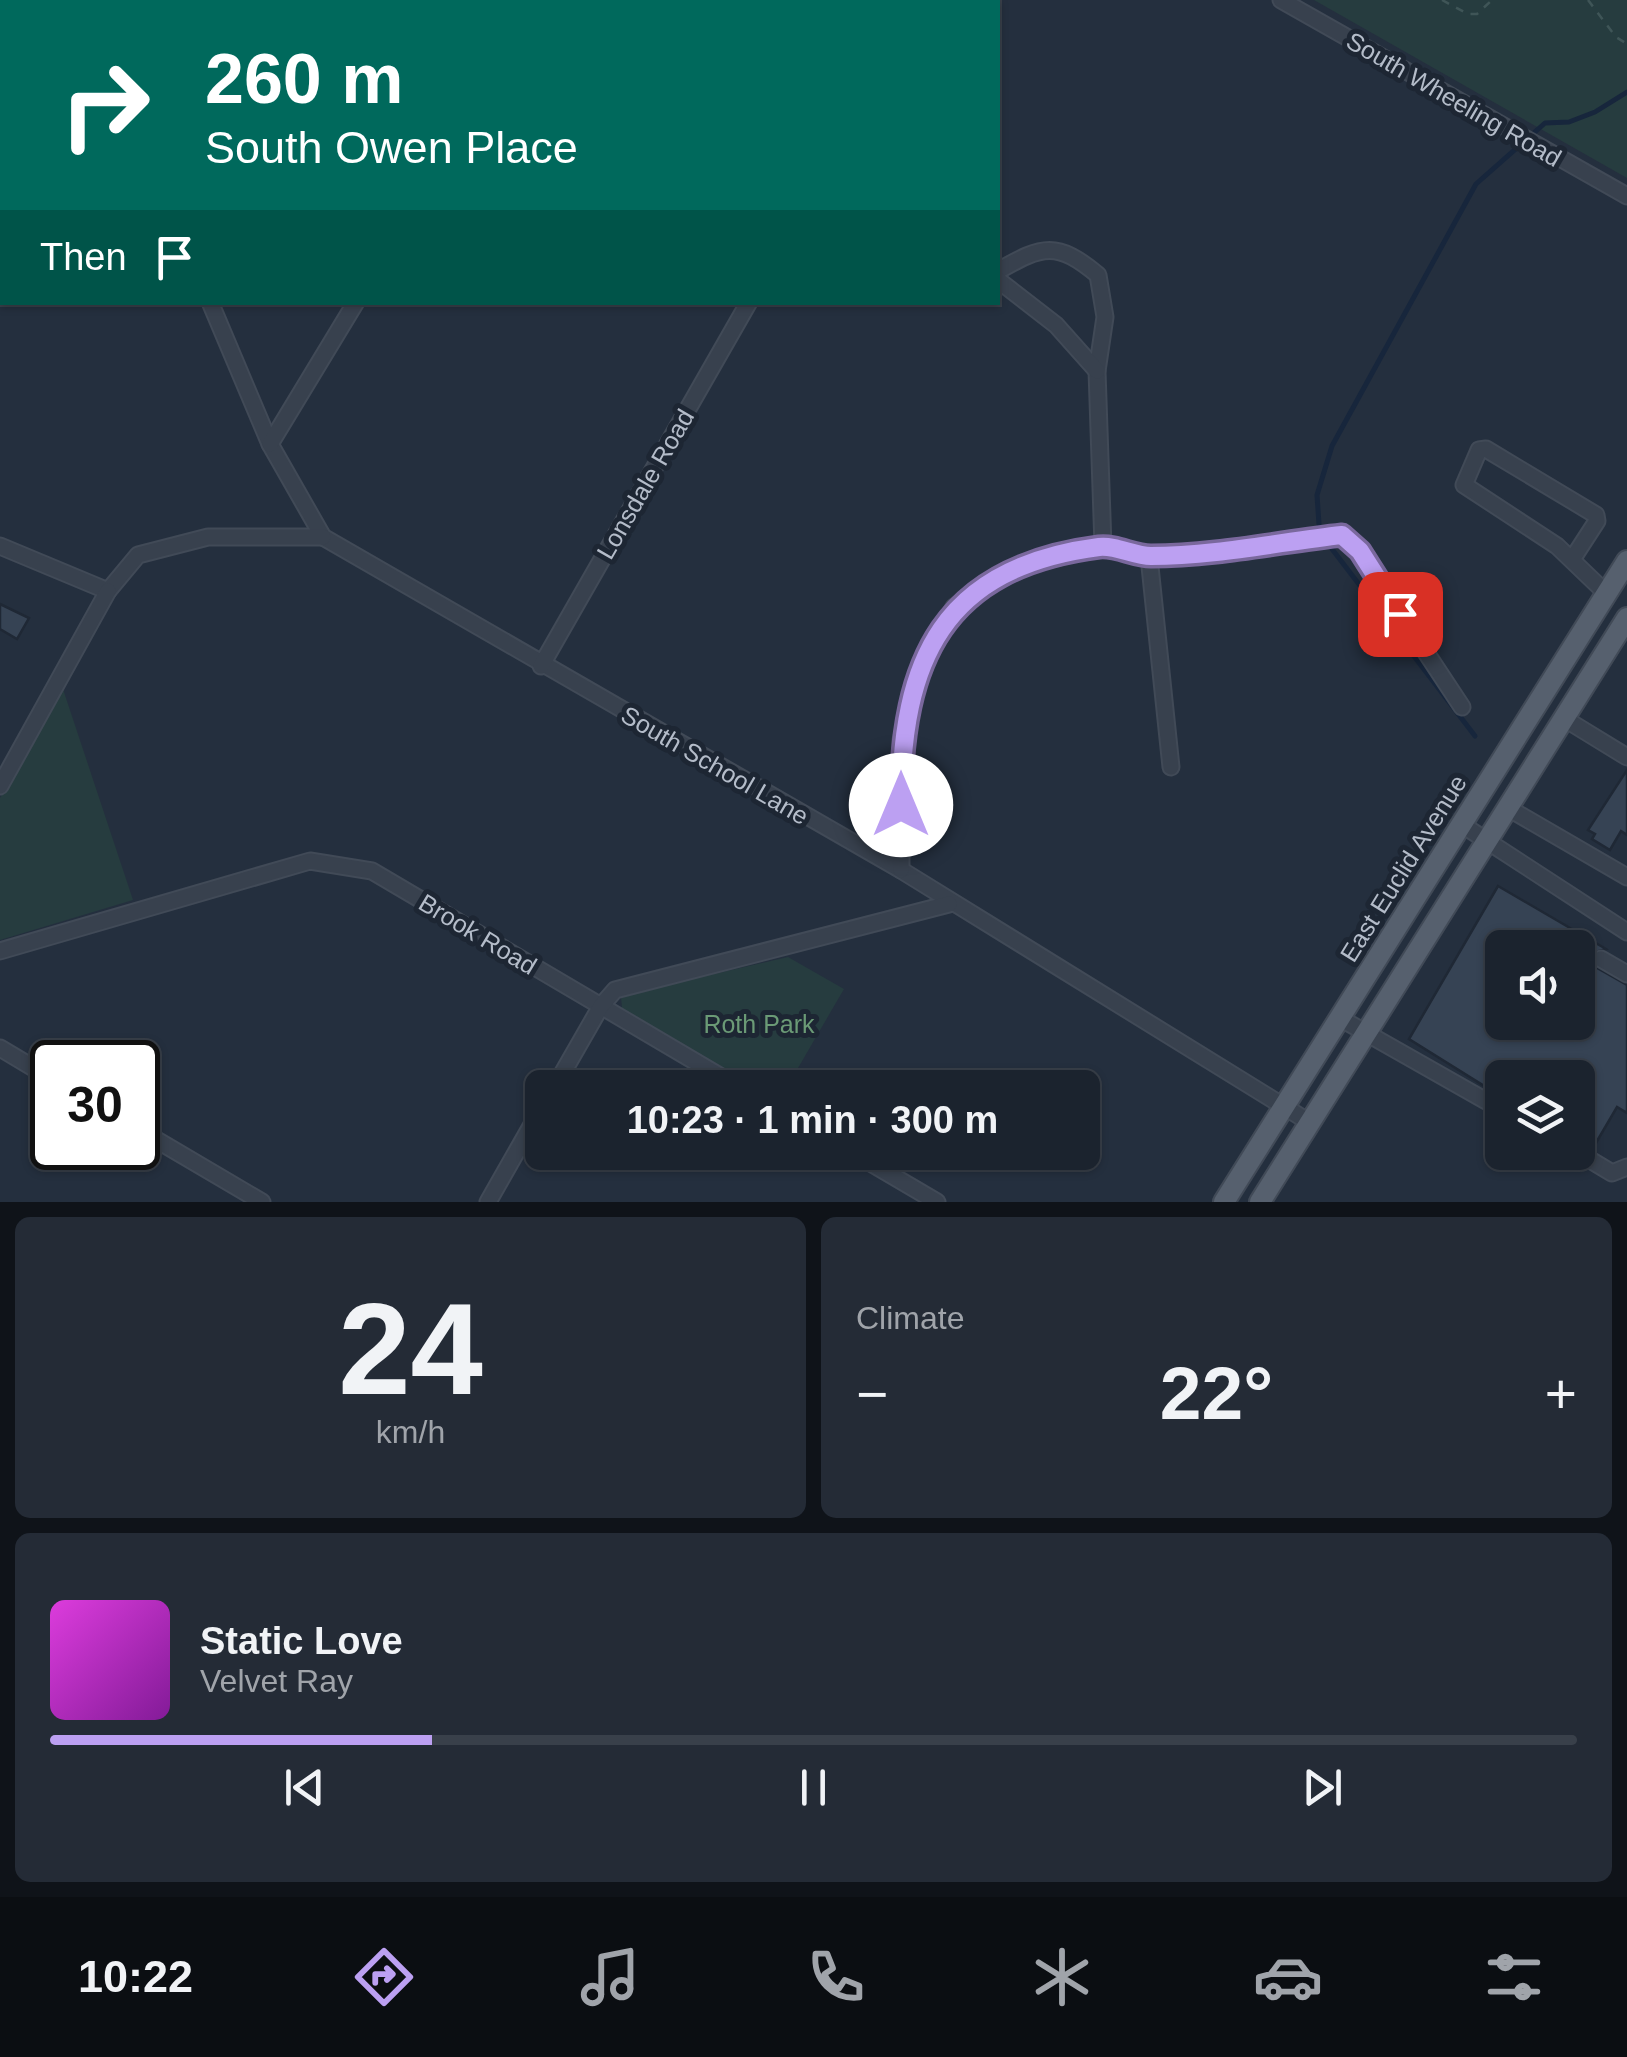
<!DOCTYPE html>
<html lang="en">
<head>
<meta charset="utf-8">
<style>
	:root { --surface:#1b232e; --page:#242b36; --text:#f1f3f6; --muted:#a0a4aa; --line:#39404a; --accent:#bca0f2 }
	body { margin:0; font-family:Helvetica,sans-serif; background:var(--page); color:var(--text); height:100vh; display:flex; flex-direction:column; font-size:38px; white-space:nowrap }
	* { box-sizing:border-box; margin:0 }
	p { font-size:32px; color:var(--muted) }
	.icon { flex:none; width:55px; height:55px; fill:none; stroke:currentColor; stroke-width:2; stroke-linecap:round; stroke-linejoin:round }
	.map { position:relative; height:1202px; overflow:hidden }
	.sheet { display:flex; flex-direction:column; gap:15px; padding:15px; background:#0f1319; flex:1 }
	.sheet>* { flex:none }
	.guide { position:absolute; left:0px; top:0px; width:1000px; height:305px; box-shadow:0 2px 8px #0004,0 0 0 2px var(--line); background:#00695c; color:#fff; overflow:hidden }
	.fabs { position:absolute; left:1485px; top:930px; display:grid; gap:20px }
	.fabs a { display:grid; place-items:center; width:110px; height:110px; border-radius:15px; background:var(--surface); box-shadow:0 2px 8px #0004,0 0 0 2px var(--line); font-size:50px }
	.speed { position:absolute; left:30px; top:1040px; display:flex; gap:20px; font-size:50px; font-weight:700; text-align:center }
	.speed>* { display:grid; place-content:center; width:130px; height:130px; border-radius:50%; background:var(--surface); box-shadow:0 2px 8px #0004,0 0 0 2px var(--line); line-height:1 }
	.speed .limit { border:5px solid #111; border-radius:15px; background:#fff; color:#111 }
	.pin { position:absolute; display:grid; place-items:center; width:85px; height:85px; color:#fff; margin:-42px; border-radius:20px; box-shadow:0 5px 15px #0006 }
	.me { position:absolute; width:110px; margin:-55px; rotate:0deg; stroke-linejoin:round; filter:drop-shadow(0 0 8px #0008) }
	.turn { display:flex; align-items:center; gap:35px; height:210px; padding:0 40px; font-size:45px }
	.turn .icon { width:130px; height:130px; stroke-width:2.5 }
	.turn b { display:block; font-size:70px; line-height:85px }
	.then { display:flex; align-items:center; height:95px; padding:0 40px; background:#0003; gap:20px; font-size:38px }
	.big { font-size:75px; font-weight:700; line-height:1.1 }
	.sheet .card { flex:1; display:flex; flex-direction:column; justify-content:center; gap:15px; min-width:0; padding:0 35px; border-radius:15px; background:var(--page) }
	.sheet .dial { align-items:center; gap:0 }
	.dial b { font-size:130px; line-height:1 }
	.song { display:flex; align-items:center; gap:30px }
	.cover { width:120px; height:120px; border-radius:15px; background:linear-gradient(135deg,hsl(300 70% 55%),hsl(290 70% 35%)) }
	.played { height:10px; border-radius:5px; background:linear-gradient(90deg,var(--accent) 25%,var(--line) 25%) }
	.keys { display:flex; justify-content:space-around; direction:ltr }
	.heat { display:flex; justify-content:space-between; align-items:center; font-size:55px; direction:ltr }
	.sheet .tiles { flex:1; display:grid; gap:15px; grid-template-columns:1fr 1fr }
	.card:last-child { grid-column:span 2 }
	.trip { position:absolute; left:525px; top:1070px; width:575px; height:100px; border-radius:15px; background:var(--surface); box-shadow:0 2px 8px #0004,0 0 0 2px var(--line); font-weight:700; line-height:100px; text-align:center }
	.tab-bar { display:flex; height:160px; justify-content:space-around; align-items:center; background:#0b0e12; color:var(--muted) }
	.tab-bar .icon { width:70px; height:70px }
	.tab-bar .on { color:var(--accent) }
	.tab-bar b { font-size:45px; color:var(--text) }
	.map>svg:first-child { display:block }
	.green { fill:#263c3f }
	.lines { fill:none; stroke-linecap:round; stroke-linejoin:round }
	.stream { stroke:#17263c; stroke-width:5 }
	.building { fill:#364354; stroke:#1f2835; stroke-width:2.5; fill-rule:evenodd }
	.minor-casing { stroke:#414a57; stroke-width:19 }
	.major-casing { stroke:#414a57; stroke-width:24 }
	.path { stroke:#3f5557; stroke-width:2.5; stroke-dasharray:8 8; stroke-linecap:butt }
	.minor { stroke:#38414e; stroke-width:15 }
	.major { stroke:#56606e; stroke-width:20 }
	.route-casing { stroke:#7a689d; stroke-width:25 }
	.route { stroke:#bca0f2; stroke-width:18 }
	.labels { text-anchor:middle; stroke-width:10; stroke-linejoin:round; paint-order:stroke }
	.street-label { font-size:25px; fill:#b4bcc9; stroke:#1d2633 }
	.park-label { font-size:25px; fill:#6b9a76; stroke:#1d2633 }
</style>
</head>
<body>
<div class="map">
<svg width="1627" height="1202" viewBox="0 0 1627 1202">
	<rect width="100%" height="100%" fill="#242f3e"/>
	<g class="green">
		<polygon points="1314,0 1627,0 1627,178"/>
		<polygon points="63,689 133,900 0,940 0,798"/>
		<polygon points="788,957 844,989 787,1087 754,1087 622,1008 621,997 627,994"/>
	</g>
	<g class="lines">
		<g class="stream">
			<polyline points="1319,524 1317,495 1332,446 1476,184 1545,123 1569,122 1595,112 1627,92"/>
			<polyline points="1332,549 1475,736"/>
		</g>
	</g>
	<g class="building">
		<polygon points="0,604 29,618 17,639 0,629"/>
		<polygon points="1627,770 1627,835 1621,831 1610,850 1592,839 1595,834 1588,830"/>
		<path d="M1498,886l108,63 -14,4v12l35,20v128l-10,-6 -24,41 -15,-9v-61h-76v19l-93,-58zM1502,948h76v74h-76z"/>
	</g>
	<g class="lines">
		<defs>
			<g id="minor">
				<polyline points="178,0 178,2"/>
				<polyline points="498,0 499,2"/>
				<polyline points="836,0 836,2"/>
				<polyline points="1281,0 1627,196"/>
				<path d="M998,271c45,-26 59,-30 100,4l7,42 -8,54 6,175"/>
				<polyline points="998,280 1056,325 1097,371"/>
				<polyline points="210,302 270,444 323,537 901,870 1309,1122"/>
				<polyline points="270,444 356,302"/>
				<polyline points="0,546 108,591 138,555 208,537 323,537"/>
				<polyline points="1149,557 1171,767"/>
				<polyline points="1573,558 1597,521 1596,515 1486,449 1479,450 1464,485 1557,546 1607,594"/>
				<polyline points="541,666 749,302"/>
				<polyline points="1565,719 1627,757"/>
				<polyline points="0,786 108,591"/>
				<polyline points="1508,808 1627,877"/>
				<polyline points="1461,824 1627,932"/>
				<polyline points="901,870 901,740 918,674 954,607 1008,570 1103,546 1149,557 1342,535 1359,551 1462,707"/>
				<polyline points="0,951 310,861 372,871 740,1088"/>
				<polyline points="1601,959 1627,974"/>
				<polyline points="1338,1017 1502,1110"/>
				<polyline points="0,1048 52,1079"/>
				<polyline points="554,1088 601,1006 615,990 949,904"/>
				<polyline points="138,1129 262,1202"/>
				<polyline points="852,1152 937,1202"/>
				<polyline points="1577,1152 1612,1173 1627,1167"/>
				<polyline points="488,1202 542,1107"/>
			</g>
			<g id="major">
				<polyline points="1224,1202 1627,561"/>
				<polyline points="1260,1202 1627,618"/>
			</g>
		</defs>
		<use href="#minor" class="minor-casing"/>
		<use href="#major" class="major-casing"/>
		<g class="path">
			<polyline points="1442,0 1468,14 1477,14 1492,0"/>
			<polyline points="1588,0 1616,37 1627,44"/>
		</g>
		<use href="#minor" class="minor"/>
		<use href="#major" class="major"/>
	</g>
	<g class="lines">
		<defs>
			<path id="route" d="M901,805c0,-145 42,-238 198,-258 17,-2 35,9 52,9 63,0 129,-14 191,-21l18,16 40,63"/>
		</defs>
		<use href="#route" class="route-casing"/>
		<use href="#route" class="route"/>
	</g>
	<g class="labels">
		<g class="street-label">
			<text transform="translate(1454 99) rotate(30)" y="9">South Wheeling Road</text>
			<text transform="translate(645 484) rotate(-60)" y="9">Lonsdale Road</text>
			<text transform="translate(715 765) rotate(30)" y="9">South School Lane</text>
			<text transform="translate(1403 868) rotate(-58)" y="9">East Euclid Avenue</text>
			<text transform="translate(478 934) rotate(31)" y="9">Brook Road</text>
		</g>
		<g class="park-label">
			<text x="759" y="1033">Roth Park</text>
		</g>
	</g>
</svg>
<div class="fabs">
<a><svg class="icon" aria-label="sound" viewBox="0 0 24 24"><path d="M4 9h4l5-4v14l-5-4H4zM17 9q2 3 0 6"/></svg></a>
<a><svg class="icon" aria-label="layers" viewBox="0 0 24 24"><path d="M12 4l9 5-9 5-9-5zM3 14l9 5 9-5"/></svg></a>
</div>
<div class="speed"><div class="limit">30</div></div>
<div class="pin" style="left:1400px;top:614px;background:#d93025"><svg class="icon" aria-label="arrive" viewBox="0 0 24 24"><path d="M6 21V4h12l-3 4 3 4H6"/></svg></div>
<svg class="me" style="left:901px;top:805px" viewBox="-20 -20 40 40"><circle r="19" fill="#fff"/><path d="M0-13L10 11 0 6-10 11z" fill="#bca0f2"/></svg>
<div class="trip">10:23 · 1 min · 300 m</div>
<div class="guide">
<div class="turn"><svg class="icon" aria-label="right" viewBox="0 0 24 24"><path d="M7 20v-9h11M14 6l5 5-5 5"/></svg><div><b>260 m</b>South Owen Place</div></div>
<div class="then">Then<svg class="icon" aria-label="arrive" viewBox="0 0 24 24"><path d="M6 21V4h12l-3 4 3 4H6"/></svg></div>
</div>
</div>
<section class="sheet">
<div class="tiles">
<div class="card dial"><b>24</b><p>km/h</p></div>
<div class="card"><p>Climate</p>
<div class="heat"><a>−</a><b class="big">22°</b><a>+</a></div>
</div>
<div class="card">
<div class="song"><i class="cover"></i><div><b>Static Love</b><p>Velvet Ray</p></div></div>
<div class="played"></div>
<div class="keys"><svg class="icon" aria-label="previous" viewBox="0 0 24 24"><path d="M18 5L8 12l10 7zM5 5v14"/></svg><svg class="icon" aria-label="pause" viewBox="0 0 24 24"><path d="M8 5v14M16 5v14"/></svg><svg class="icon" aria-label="next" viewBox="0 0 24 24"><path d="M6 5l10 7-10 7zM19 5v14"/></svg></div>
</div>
</div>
</section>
<nav class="tab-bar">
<b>10:22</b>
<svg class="icon on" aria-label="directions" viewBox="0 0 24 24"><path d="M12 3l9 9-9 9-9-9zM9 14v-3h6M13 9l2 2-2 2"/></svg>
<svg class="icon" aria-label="music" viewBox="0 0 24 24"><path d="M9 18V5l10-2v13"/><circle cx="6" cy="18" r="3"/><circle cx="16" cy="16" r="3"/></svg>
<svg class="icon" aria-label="phone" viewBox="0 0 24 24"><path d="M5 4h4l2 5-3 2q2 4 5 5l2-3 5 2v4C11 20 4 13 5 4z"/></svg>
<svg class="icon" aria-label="climate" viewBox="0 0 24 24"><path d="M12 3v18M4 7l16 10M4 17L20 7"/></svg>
<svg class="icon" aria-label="car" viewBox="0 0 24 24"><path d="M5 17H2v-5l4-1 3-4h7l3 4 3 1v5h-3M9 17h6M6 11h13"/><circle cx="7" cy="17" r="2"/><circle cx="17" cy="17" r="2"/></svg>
<svg class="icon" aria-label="filters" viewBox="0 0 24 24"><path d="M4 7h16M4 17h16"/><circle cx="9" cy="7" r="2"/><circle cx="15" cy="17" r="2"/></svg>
</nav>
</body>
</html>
